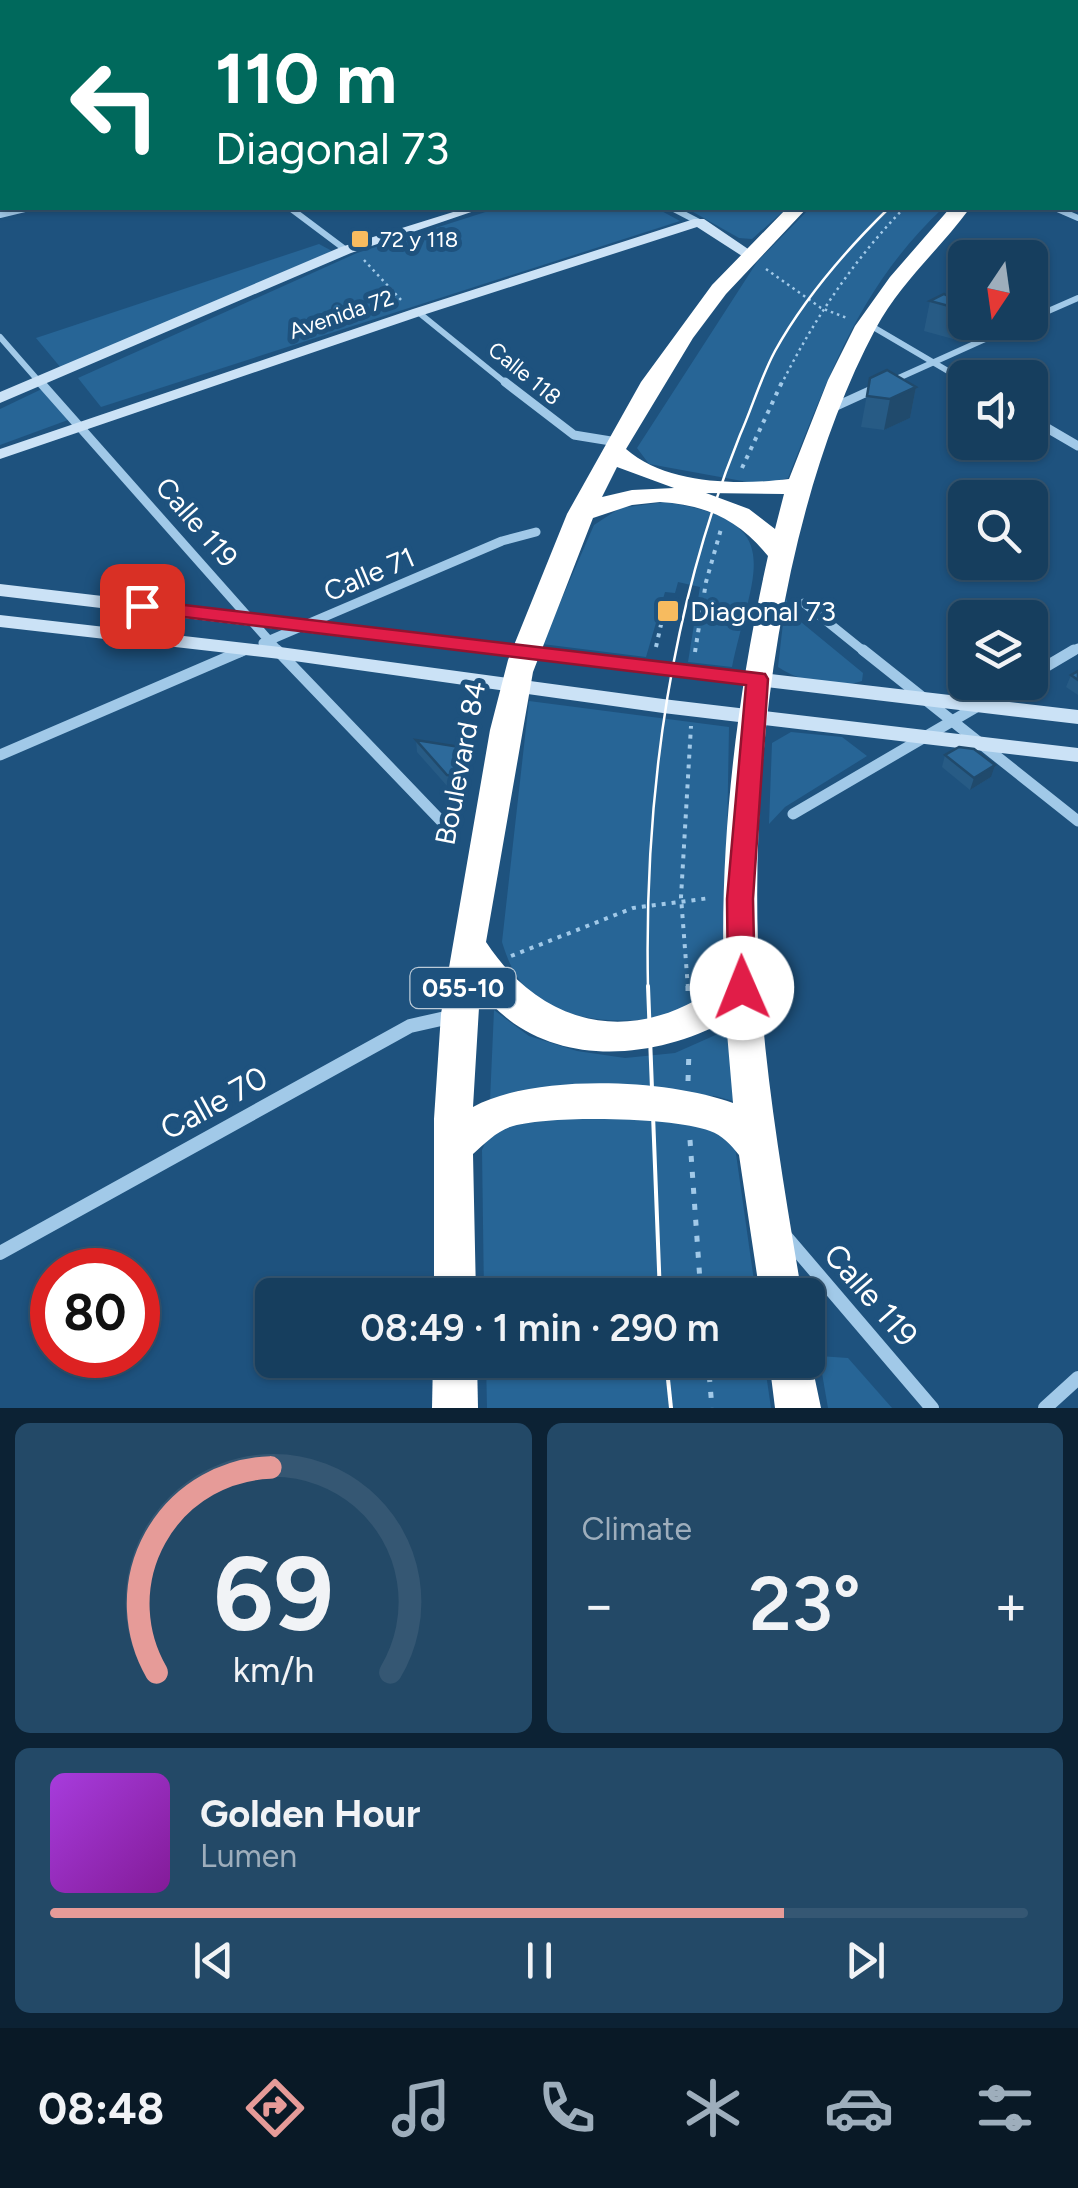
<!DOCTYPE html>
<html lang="en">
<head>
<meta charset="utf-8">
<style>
	:root { --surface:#163e5e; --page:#234967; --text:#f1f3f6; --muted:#9eaebc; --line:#355773; --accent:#e69b98 }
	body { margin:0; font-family:Figtree,sans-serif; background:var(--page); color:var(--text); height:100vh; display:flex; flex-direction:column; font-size:38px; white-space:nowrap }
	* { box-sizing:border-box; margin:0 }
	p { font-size:32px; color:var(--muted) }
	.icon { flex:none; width:55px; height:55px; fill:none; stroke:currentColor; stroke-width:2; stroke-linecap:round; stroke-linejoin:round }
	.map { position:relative; height:1408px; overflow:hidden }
	.details { display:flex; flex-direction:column; gap:15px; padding:15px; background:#0c2234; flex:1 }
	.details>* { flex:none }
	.top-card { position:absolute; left:0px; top:0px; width:1080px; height:210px; box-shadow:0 2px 8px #0004,0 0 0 2px var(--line); background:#00695c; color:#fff; overflow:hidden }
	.needle { width:65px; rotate:193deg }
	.controls { position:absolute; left:948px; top:240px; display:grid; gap:20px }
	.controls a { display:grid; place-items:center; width:100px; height:100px; border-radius:15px; background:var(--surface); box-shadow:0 2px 8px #0004,0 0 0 2px var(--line); font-size:50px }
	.speed { position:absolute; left:30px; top:1248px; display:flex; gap:20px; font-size:50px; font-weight:700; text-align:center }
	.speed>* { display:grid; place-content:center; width:130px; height:130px; border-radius:50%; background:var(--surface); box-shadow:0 2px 8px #0004,0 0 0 2px var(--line); line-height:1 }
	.speed .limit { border:15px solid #d22; background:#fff; color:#111 }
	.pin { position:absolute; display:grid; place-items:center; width:85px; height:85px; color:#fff; margin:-42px; border-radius:20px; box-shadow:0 5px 15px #0006 }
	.me { position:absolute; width:110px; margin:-55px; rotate:359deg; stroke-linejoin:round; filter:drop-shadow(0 0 8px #0008) }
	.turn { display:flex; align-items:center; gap:35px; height:210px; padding:0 50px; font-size:45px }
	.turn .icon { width:130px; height:130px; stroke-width:2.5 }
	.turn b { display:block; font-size:70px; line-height:85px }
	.big { font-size:75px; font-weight:600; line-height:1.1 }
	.details .widget { flex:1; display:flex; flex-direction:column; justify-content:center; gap:15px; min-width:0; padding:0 35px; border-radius:15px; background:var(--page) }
	.details .dial { align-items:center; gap:0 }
	.dial svg { height:260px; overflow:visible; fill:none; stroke:var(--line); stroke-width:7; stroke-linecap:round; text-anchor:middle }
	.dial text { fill:var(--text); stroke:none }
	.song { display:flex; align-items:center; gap:30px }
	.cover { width:120px; height:120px; border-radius:15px; background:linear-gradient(135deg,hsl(280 70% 55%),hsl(290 70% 35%)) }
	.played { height:10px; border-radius:5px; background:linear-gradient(90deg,var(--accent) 75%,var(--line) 75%) }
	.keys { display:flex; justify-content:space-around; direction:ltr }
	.heat { display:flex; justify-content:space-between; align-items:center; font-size:55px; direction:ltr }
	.details .tiles { flex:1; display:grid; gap:15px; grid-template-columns:1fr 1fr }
	.widget:last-child { grid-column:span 2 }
	.trip { position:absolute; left:255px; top:1278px; width:570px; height:100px; border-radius:15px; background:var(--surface); box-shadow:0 2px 8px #0004,0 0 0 2px var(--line); font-weight:600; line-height:100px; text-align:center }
	.menu { display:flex; height:160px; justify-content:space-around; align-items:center; background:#091926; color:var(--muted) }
	.menu .icon { width:70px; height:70px }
	.menu .selected { color:var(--accent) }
	.menu b { font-size:45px; color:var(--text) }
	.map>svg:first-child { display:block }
	.green { fill:#276596 }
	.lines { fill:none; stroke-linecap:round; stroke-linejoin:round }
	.path-far2 { stroke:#a1c9e8; stroke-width:2.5; stroke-dasharray:2.5 4; stroke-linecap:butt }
	.path-far1 { stroke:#a1c9e8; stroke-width:4; stroke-dasharray:4 6; stroke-linecap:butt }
	.path { stroke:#a1c9e8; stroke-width:5; stroke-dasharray:6 10; stroke-linecap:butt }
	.street-far4 { stroke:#a1c9e8; stroke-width:5 }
	.street-far3 { stroke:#a1c9e8; stroke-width:6 }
	.street-far2 { stroke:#a1c9e8; stroke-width:9 }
	.street-far1 { stroke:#a1c9e8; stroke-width:11 }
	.street { stroke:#a1c9e8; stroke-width:14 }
	.secondary { fill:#cbe2f6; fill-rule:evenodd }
	.highway { fill:#fff; fill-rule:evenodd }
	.tram-far1 { stroke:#fff; stroke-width:2.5 }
	.tram { stroke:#fff; stroke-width:4 }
	.wall { fill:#275b85 }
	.shaded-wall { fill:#204a6c }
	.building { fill:#2d6a9b; stroke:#204a6c; stroke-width:2.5 }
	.route { fill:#e11d48; stroke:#92132f; stroke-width:2.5 }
	.poi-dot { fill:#f7bb5f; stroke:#1e527e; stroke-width:4 }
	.labels { text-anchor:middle; stroke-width:10; stroke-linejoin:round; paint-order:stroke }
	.far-poi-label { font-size:22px; fill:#fff; stroke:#1e527e; text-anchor:start }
	.far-street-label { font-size:22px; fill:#fff; stroke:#1e527e }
	.shield { fill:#1e527e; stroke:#bccbd8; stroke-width:2.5 }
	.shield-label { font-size:25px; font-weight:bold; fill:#fff }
	.street-label { font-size:28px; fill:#fff; stroke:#1e527e }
	.poi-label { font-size:28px; fill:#fff; stroke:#1e527e; text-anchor:start }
	.near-street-label { font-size:32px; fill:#fff; stroke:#1e527e }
</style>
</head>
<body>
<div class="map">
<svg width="1078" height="1408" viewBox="0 0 1078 1408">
	<rect width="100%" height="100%" fill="#1e527e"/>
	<g class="green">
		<polygon points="498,208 656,208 680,221 101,407 78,378 357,253"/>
		<polygon points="686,208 787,208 752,239 739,238"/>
		<path d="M810,208h133c-84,79 -113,166 -155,270l-24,7 -115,-21 -12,-16 120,-186z"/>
		<polygon points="319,244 332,251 61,368 36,338"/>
		<polygon points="44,388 68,420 0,445 0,409"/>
		<path d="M665,502c126,19 87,69 67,165l-44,-5 12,-75 -22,-5 -3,11 -10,-1 -19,65 -104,-13 52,-119 26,-17z"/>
		<path d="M786,597l4,16 73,60 -1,8c-26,9 -62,1 -84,-14z"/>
		<path d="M529,701l200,26 -3,171 4,72c-10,11 -24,33 -38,38 -46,19 -127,19 -164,-18 -14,-14 -20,-29 -26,-48z"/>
		<polygon points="791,732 842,737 867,756 785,807 769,824 772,743"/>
		<polygon points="494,1010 529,1036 577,1051 625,1058 675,1053 729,1029 733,1101 715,1096 520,1090 490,1101"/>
		<polygon points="620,1112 717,1129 735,1147 756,1295 484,1295 482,1150 492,1127"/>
		<polygon points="819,1356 848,1358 892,1408 828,1408"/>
		<polygon points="486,1360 764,1360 771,1408 487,1408"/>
	</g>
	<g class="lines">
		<g class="path-far2">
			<polyline points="364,260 402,301"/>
			<polyline points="766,269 821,308 847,318"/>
			<path d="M781,385c33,-66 72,-124 123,-177"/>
		</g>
		<g class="path-far1">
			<polyline points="742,468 782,382"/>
			<polyline points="656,647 662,620 673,621"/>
			<polyline points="695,652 706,582 721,529"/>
			<polyline points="511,956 633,908 710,898"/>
			<polyline points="688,988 681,897 691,726"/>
		</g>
		<g class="path">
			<polyline points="688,986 688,991"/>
			<polyline points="688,1081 689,1050"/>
			<polyline points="690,1140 701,1295"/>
			<polyline points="708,1360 712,1408"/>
		</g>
		<g class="street-far4">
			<polyline points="311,0 315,2"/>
			<polyline points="606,0 611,2"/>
			<polyline points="162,2 174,0"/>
			<polyline points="477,2 487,0"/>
			<polyline points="900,2 909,0"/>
		</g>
		<g class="street-far3">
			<polyline points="290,208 346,250"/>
			<polyline points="672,208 699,222"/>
			<polyline points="1055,208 1078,218"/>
			<polyline points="0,215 29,208"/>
			<polyline points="418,312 508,385"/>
			<polyline points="1030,319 1078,298"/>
			<polyline points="868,324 965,381"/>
			<polyline points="0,337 42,385"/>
			<polyline points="883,385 1023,322"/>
		</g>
		<g class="street-far2">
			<polyline points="40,382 280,653"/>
			<polyline points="505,382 574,435 617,442"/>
			<polyline points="832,408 889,382"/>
			<polyline points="1030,418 1078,446"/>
			<polyline points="804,603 866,653"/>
			<polyline points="263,643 502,541 536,532"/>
			<polyline points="239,653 247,649"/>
			<polyline points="1070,653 1078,648"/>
		</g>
		<g class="street-far1">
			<polyline points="277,650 444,824"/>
			<polyline points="863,650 1078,821"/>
			<polyline points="1030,676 1074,650"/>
			<polyline points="0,755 244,650"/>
			<polyline points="793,814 1019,682"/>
		</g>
		<g class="street">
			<polyline points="786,1237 932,1408"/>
			<polyline points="0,1253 410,1026 450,1017"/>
			<polyline points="1045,1408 1078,1378"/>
		</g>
		<g class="secondary">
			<polygon points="466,208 483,208 351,253 0,403 0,392 341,247"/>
			<polygon points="694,219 704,219 754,253 742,256 697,227 423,315 0,459 0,449 413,309"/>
			<polygon points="0,584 1078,710 1078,724 0,596"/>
			<polygon points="0,615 280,647 663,699 1078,748 1078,762 663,713 280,659 0,627"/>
		</g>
		<g class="highway">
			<path d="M787,208h20l-81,86 -33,44 -67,111c41,36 113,36 163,30l39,-99 27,-54 35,-49 60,-69h20c-30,41 -70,75 -94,120 -98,183 -129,453 -116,658 7,104 25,207 42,309h-42l-21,-140c-8,-10 -17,-20 -29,-24 -37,-14 -163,-16 -200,-4 -14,5 -26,17 -37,27l3,141h-42v-176l7,-105 49,-284 18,-70 59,-146 74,-132 71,-97zM617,467l57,21 -42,2 -30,7zM706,493l78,1 -9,35 -26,-20zM660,502c46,3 78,17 108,54 -31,138 -49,283 -44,426 -86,65 -179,49 -238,-40l47,-270 60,-154 39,-13zM480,991c61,78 167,72 246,30l7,82c-65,-24 -198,-30 -260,4z"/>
			<polygon points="808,1346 821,1408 775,1408 769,1360 808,1360"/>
			<polygon points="433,1360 477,1360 478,1408 432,1408"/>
		</g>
		<path class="tram-far1" d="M648,988c-4,-188 21,-377 92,-553 12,-27 21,-58 35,-84 30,-54 70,-100 114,-143"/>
		<g class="tram">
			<polyline points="648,986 660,1295"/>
			<polyline points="666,1360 671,1408"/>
		</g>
	</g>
	<g class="wall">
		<polygon points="930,301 965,305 961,336 953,339 924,331"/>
		<polygon points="870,378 916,387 910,418 884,430 861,427"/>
		<polygon points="1078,671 1078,695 1066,687 1071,675"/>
		<polygon points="416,740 466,748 467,760 458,788 448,787 417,752"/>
		<polygon points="945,755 991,777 970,790 942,767"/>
	</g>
	<g class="shaded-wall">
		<polygon points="965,307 965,316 961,336 953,339 960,309"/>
		<polygon points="916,387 910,418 884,430 890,399"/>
		<polygon points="466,748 467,760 458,788 457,776"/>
		<polygon points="995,765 991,777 970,790 974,778"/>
	</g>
	<g class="building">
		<polygon points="944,294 965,305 965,307 960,309 930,301"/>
		<polygon points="887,370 916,387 890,399 867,396 870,378"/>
		<polygon points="1078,671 1078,680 1071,675"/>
		<polygon points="416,740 466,748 457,776 447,775"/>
		<polygon points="959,747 974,749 995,765 974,778 945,755"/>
	</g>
	<polygon class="route" points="142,600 765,674 768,679 753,899 755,988 751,996 742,1000 732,996 728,988 727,899 746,685 135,611 132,606"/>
	<g class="poi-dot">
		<rect x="350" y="229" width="20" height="20" rx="5"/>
		<rect x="656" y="599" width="24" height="24" rx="5"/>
	</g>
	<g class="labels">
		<g class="far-poi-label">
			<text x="380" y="247">72 y 118</text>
		</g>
		<g class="far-street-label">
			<text transform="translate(341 314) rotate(-19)" y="8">Avenida 72</text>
			<text transform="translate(525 373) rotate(39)" y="8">Calle 118</text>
		</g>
		<rect class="shield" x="410.5" y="968" width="105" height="40" rx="8"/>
		<g class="shield-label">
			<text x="463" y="997">055-10</text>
		</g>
		<g class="street-label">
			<text transform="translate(197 522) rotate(49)" y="10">Calle 119</text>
			<text transform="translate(369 574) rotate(-23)" y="10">Calle 71</text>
			<text transform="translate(460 763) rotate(-79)" y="10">Boulevard 84</text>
		</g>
		<g class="poi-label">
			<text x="690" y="621">Diagonal 73</text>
		</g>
		<g class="near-street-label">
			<text transform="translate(214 1103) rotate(-29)" y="11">Calle 70</text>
			<text transform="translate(871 1295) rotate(49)" y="11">Calle 119</text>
		</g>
	</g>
</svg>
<div class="controls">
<a><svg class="needle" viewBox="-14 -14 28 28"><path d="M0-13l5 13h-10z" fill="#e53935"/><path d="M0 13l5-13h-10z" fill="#9eaebc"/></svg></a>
<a><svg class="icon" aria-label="sound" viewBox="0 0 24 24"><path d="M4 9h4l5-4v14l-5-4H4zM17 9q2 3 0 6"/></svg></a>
<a><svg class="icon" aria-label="search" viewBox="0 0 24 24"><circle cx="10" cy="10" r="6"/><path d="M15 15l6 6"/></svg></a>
<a><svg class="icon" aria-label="layers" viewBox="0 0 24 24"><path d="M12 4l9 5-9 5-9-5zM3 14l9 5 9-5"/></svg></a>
</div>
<div class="speed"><div class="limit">80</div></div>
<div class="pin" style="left:142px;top:606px;background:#d93025"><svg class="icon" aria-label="arrive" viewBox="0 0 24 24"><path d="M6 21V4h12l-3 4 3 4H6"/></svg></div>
<svg class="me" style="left:742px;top:988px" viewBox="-20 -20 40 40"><circle r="19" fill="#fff"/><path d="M0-13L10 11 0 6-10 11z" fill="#e11d48"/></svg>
<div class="trip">08:49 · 1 min · 290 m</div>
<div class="top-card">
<div class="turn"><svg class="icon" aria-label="left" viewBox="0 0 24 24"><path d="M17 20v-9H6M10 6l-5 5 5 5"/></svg><div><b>110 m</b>Diagonal 73</div></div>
</div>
</div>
<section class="details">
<div class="tiles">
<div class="widget dial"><svg viewBox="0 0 100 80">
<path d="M14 69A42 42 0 1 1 86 69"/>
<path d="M14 69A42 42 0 0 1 49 6" stroke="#e69b98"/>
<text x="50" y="56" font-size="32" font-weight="700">69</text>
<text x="50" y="72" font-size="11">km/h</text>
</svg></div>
<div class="widget"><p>Climate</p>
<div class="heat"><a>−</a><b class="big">23°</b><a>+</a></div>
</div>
<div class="widget">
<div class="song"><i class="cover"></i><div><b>Golden Hour</b><p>Lumen</p></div></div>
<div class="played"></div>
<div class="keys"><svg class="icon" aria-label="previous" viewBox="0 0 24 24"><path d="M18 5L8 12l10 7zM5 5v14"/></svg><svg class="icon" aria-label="pause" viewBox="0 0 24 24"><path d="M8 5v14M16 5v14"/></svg><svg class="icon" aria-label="next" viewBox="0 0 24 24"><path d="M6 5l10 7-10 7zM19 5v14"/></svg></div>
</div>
</div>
</section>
<nav class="menu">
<b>08:48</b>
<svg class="icon selected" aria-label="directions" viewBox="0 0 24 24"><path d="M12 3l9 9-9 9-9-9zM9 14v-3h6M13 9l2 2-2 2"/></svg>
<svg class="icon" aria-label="music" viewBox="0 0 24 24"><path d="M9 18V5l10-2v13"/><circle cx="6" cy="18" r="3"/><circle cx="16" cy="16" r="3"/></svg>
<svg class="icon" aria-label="phone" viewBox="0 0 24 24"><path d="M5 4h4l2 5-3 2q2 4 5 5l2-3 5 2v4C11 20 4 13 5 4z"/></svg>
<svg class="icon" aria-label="climate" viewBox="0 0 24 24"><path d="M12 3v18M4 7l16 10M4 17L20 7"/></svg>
<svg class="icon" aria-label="car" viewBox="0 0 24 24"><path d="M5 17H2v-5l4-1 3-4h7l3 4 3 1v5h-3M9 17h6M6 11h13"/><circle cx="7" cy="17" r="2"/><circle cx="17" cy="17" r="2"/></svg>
<svg class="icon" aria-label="filters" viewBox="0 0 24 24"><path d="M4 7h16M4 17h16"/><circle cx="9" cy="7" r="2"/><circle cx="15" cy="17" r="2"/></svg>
</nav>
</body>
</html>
